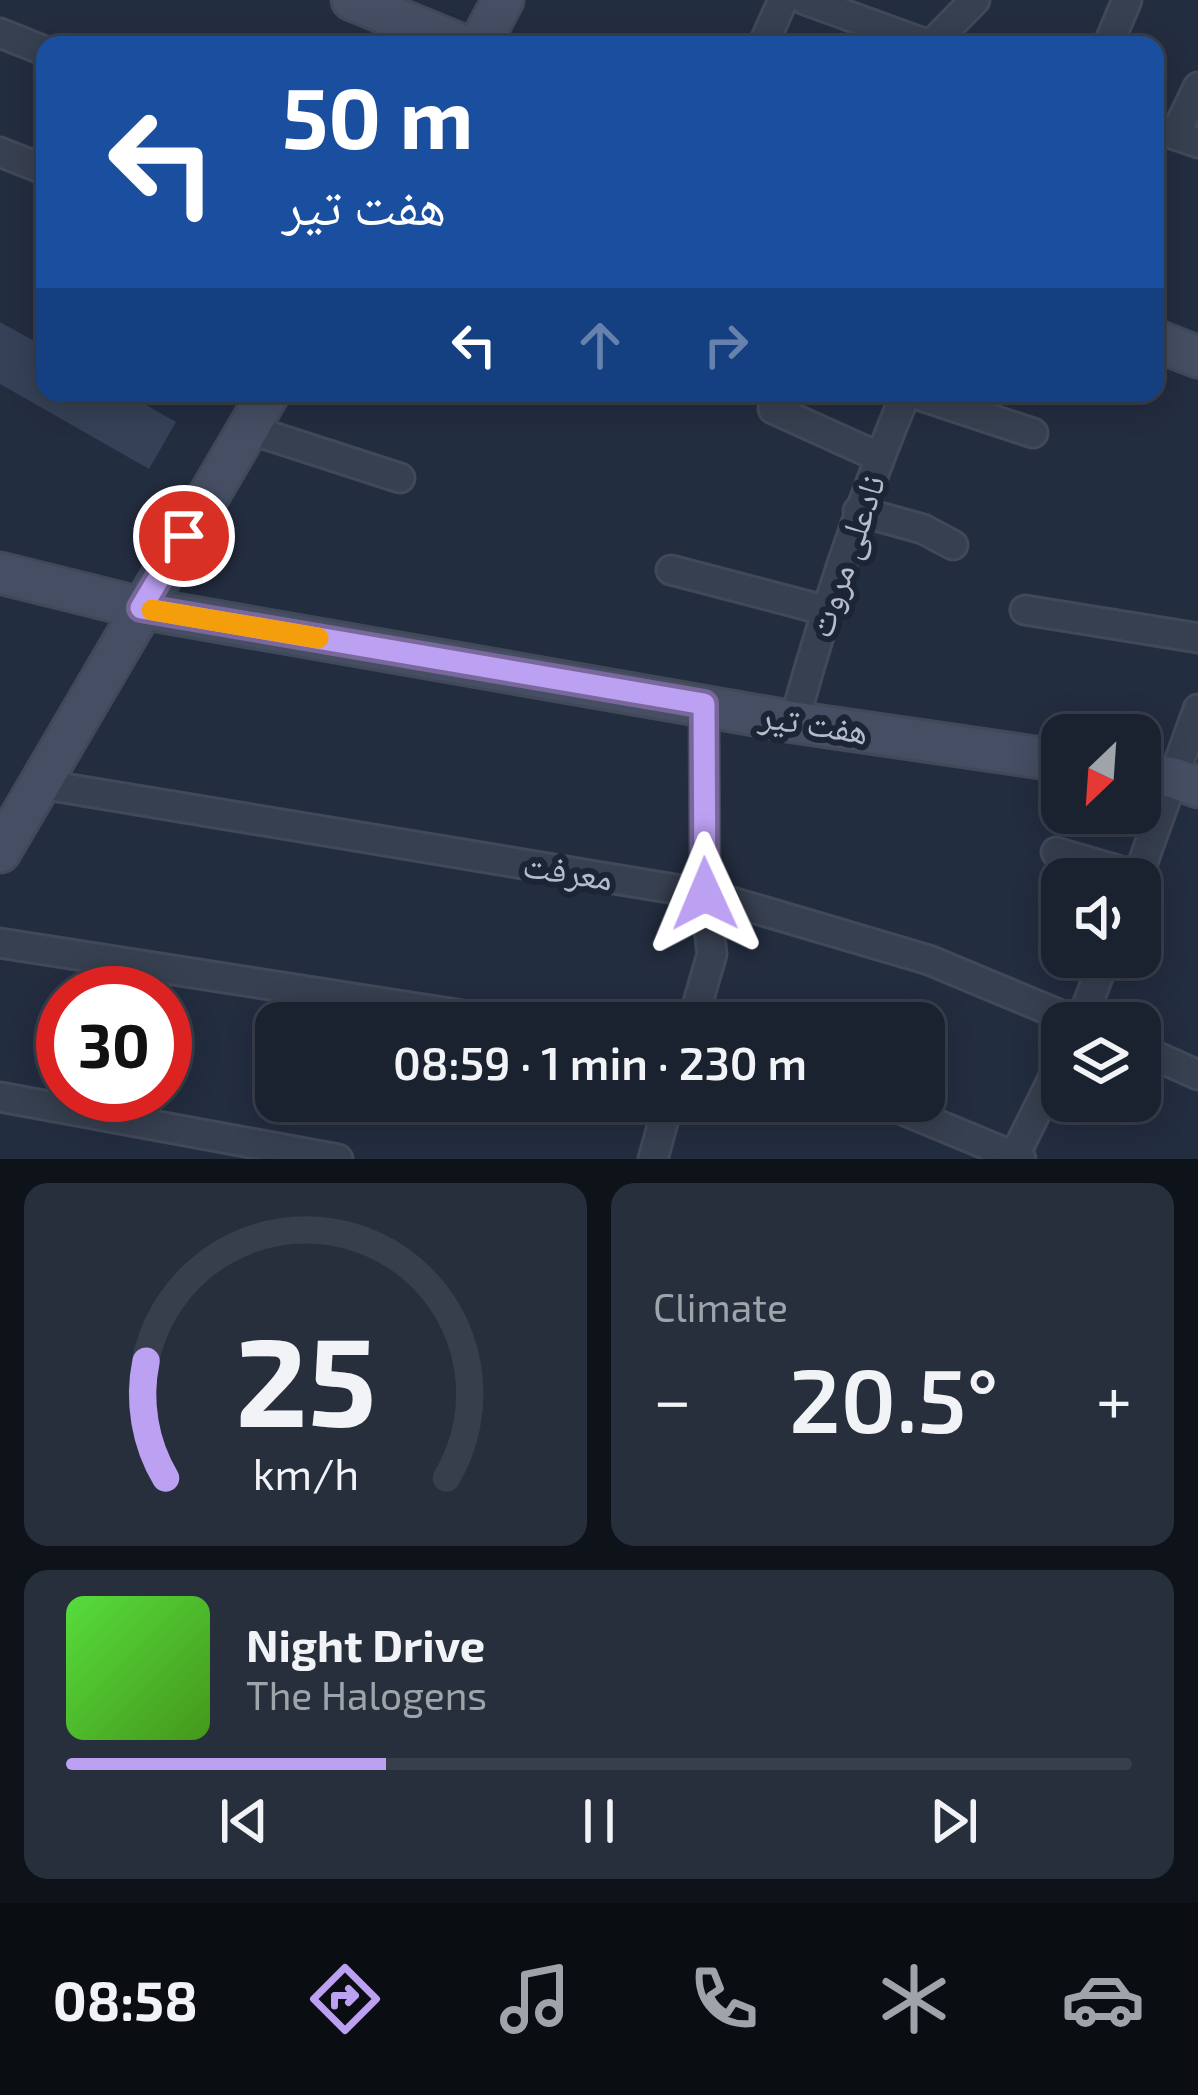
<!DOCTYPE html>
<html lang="en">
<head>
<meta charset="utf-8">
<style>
	:root { --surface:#1a2230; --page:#272f3c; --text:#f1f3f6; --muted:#9fa4ab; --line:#383f4c; --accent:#bca0f2 }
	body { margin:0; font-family:"Exo 2","Noto Naskh Arabic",sans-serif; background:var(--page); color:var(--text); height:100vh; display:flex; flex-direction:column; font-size:45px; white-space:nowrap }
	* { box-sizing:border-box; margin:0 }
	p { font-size:39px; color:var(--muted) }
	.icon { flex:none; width:66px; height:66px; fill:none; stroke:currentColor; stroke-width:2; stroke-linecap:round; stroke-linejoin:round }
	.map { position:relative; height:1159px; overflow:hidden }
	.sheet { display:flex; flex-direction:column; gap:24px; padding:24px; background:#0e131a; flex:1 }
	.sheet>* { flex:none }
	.banner { position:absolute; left:36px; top:36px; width:1128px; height:366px; border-radius:24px; box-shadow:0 6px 30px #0003,0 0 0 3px var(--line); background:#1a4fa0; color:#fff; overflow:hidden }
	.needle { width:78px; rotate:205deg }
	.controls { position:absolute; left:1041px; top:714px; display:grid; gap:24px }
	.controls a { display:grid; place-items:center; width:120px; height:120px; border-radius:24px; background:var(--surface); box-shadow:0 6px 30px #0003,0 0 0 3px var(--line); font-size:60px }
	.speed { position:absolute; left:36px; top:966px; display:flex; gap:24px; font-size:60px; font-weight:700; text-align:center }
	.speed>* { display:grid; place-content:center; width:156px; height:156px; border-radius:50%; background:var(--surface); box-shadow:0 6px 30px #0003,0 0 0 3px var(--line); line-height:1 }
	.speed .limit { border:18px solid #d22; background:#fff; color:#111 }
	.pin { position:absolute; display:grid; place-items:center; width:102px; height:102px; color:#fff; margin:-51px; border:6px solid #fff; border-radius:50%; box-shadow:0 3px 12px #0007 }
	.me { position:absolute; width:132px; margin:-66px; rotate:359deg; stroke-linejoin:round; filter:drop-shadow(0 0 9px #0008) }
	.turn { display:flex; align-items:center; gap:42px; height:252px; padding:0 48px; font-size:54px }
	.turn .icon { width:156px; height:156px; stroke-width:2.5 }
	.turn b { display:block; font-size:84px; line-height:102px }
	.lanes { display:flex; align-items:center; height:114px; padding:0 48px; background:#0003; justify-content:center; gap:60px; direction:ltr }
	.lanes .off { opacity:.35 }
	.big { font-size:90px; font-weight:600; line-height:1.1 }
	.sheet .card { flex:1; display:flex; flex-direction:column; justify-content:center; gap:18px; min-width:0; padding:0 42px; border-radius:24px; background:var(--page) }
	.sheet .dial { align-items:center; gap:0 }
	.dial svg { height:312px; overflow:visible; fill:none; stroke:var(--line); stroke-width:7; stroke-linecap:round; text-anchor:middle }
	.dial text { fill:var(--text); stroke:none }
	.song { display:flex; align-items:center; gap:36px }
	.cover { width:144px; height:144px; border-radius:18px; background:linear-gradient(135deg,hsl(110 70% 55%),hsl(100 70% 35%)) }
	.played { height:12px; border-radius:6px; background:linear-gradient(90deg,var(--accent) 30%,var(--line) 30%) }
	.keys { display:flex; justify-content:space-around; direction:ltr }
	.heat { display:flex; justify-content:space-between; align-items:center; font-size:66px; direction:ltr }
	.sheet .tiles { flex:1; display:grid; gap:24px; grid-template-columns:1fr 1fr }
	.card:last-child { grid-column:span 2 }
	.trip { position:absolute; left:255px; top:1002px; width:690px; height:120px; border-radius:24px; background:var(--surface); box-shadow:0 6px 30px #0003,0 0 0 3px var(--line); font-weight:600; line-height:120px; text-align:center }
	.menu { display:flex; height:192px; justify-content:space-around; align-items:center; background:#0a0e13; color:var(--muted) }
	.menu .icon { width:84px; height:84px }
	.menu .selected { color:var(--accent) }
	.menu b { font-size:54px; color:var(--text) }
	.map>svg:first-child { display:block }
	.building { fill:#354156 }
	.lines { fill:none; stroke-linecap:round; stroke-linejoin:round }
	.street-casing { stroke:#414959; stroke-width:33 }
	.secondary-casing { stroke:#414959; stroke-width:45 }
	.street { stroke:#374050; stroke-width:27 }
	.secondary { stroke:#454e63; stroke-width:39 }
	.route-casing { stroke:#7a689d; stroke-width:30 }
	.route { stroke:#bca0f2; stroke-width:21 }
	.slow { stroke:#f59e0b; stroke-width:21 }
	.labels { text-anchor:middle; stroke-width:12; stroke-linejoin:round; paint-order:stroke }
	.street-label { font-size:36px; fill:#b4bbca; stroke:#1c2535 }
</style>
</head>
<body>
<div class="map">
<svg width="1198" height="1159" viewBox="0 0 1198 1159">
	<rect width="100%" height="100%" fill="#232d40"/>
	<polygon class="building" points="0,322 45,347 45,393 125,393 176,422 149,469 0,384"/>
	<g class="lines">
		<defs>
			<g id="street">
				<polyline points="805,0 929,45"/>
				<polyline points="0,33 45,51"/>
				<polyline points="763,45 783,0"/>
				<polyline points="931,45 975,0"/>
				<polyline points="1108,45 1127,0"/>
				<polyline points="1155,128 1198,143"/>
				<polyline points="1175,135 1198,87"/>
				<polyline points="0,152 45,170"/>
				<polyline points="912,393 1033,433"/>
				<polyline points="773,409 879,457"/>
				<polyline points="248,429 400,478"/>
				<polyline points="858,511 923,529 953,545"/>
				<polyline points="671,570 824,610"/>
				<polyline points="1025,610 1198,638"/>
				<path d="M794,722c31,-113 67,-221 112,-329"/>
				<polyline points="40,784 705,894 929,960 1080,1023"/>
				<polyline points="1056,852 1138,876"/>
				<polyline points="1137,879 1198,709"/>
				<polyline points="0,943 513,1023"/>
				<polyline points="692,1023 712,954 705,894 704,704"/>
				<polyline points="1080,1023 1106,957"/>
				<polyline points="1140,1049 1198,1075"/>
				<polyline points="0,1097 338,1159"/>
				<polyline points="881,1101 1021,1159"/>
				<polyline points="653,1159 669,1101"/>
				<polyline points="1013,1159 1062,1060"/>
			</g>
			<g id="secondary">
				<polyline points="352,0 462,45"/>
				<polyline points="479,45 503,0"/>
				<polyline points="1155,340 1198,357"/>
				<polyline points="0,573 141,608 794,722 1062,761"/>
				<polyline points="1140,773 1174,778 1198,787"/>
				<polyline points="0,852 269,393"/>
			</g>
		</defs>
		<use href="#street" class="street-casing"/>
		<use href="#secondary" class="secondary-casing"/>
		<use href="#street" class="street"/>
		<use href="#secondary" class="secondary"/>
	</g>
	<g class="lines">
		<defs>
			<polyline id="route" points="184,536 141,608 704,704 705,894"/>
		</defs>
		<use href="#route" class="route-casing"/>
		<use href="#route" class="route"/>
		<polyline class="slow" points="152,610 318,638"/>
	</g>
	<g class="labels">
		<g class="street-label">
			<text transform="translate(846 556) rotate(-71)" y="13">نادعلی مروت</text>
			<text transform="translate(814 723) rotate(9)" y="13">هفت تیر</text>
			<text transform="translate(568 871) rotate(9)" y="13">معرفت</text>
		</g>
	</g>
</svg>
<div class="controls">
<a><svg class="needle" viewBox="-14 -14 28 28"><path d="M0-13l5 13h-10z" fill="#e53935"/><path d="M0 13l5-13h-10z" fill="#9fa4ab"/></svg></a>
<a><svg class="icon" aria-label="sound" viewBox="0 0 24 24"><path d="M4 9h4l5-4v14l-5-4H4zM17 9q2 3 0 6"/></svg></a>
<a><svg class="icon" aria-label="layers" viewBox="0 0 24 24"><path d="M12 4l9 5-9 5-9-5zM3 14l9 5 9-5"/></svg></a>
</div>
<div class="speed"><div class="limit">30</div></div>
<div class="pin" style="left:184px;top:536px;background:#d93025"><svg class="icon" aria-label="arrive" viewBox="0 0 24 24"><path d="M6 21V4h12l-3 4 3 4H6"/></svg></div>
<svg class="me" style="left:705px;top:894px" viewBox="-20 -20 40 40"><path d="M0-17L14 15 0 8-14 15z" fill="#bca0f2" stroke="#fff" stroke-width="4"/></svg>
<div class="trip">08:59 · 1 min · 230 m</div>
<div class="banner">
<div class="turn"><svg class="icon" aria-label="left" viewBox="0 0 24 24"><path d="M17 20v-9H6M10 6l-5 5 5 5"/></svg><div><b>50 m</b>هفت تیر</div></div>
<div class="lanes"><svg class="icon" aria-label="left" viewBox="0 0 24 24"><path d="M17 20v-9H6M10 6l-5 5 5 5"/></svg><svg class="icon off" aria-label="ahead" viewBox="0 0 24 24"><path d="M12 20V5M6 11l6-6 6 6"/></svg><svg class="icon off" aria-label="right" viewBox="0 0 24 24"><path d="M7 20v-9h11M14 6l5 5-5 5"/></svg></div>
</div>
</div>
<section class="sheet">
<div class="tiles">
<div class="card dial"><svg viewBox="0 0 100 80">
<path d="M14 69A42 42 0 1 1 86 69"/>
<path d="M14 69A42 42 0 0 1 9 39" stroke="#bca0f2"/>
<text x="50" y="56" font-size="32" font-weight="700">25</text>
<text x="50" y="72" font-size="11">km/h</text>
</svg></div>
<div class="card"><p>Climate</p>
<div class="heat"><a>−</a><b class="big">20.5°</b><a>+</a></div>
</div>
<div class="card">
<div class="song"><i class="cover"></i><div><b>Night Drive</b><p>The Halogens</p></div></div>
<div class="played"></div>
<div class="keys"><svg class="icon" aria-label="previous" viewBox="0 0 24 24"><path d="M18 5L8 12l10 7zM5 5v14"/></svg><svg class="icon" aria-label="pause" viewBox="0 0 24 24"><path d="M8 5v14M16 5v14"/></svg><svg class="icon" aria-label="next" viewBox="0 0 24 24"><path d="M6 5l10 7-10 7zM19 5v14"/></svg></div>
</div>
</div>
</section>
<nav class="menu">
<b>08:58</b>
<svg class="icon selected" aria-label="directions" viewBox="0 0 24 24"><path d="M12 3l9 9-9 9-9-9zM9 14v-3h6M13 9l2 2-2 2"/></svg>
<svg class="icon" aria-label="music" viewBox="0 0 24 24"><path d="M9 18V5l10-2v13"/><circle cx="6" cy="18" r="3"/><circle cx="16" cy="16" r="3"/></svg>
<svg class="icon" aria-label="phone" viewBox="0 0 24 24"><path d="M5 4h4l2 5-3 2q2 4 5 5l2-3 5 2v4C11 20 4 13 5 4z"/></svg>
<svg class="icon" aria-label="climate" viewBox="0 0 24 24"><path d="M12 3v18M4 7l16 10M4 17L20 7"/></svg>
<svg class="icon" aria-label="car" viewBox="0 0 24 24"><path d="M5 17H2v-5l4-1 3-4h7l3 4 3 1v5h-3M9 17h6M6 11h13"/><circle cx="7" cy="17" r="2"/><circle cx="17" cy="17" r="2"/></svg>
</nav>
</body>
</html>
